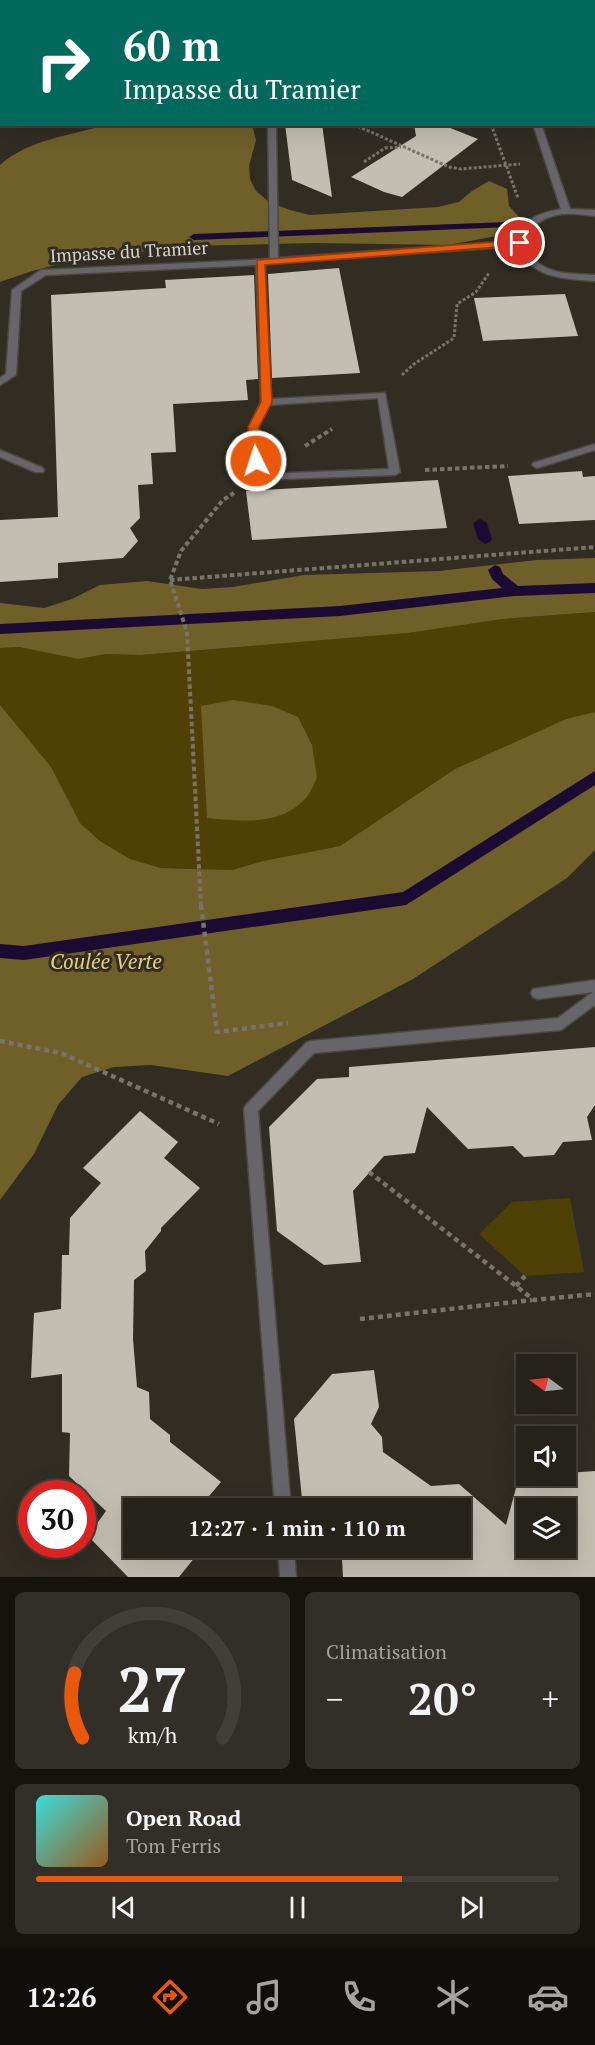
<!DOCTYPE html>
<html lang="fr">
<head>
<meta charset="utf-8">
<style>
	:root { --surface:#25221a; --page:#312f27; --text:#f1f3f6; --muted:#a3a4a2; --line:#423f39; --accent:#ea580c }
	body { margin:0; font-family:"PT Serif",serif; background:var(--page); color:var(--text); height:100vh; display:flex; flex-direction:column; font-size:22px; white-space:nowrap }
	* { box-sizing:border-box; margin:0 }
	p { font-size:20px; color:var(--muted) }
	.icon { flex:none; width:33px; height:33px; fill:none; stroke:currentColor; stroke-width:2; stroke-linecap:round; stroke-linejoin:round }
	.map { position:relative; height:1577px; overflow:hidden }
	.sheet { display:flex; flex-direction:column; gap:15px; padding:15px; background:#14130e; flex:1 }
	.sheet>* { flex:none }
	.hud { position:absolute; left:0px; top:0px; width:596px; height:126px; box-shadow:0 6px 24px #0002,0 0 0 2px var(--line); background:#00695c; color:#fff; overflow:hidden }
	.needle { width:39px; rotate:285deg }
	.fabs { position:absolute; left:516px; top:1354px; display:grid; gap:12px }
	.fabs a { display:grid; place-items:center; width:60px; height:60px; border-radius:0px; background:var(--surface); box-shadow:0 6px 24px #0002,0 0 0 2px var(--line); font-size:30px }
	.speed { position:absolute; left:18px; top:1480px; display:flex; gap:12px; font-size:30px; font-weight:700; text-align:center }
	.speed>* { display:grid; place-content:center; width:78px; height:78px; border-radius:50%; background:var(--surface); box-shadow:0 6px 24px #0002,0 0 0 2px var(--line); line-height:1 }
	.speed .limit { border:9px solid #d22; background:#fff; color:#111 }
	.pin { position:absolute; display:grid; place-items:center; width:51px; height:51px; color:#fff; margin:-26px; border:3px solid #fff; border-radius:50%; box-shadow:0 2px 6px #0007 }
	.me { position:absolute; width:66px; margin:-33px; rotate:356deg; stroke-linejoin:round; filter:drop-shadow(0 0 4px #0008) }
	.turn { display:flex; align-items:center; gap:21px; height:126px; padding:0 24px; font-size:27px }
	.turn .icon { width:78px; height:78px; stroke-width:2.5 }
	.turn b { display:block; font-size:42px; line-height:51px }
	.big { font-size:45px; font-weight:800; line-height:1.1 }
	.sheet .card { flex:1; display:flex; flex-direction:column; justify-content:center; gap:9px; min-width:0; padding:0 21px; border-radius:9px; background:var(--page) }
	.sheet .dial { align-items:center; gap:0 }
	.dial svg { height:156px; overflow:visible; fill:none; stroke:var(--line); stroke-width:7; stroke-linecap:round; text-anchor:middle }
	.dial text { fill:var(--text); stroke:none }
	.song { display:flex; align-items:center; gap:18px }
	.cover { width:72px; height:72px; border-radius:9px; background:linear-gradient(135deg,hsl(180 70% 55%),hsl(30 70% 35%)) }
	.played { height:6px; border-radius:3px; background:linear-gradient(90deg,var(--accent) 70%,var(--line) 70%) }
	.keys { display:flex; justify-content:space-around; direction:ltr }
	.heat { display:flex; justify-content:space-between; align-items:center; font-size:33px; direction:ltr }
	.sheet .tiles { flex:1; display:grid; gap:15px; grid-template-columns:1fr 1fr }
	.card:last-child { grid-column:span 2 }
	.trip { position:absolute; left:123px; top:1498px; width:348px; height:60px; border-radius:0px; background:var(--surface); box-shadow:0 6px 24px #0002,0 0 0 2px var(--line); font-weight:800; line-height:60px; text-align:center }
	.menu { display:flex; height:96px; justify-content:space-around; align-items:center; background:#0f0e0a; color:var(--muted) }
	.menu .icon { width:42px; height:42px }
	.menu .active { color:var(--accent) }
	.menu b { font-size:27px; color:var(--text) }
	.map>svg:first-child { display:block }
	.green { fill:#4f4105 }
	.forest { fill:#6f6029 }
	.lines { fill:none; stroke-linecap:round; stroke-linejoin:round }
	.stream { fill:#1b0b33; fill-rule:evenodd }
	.building { fill:#c2beb1; fill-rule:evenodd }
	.street-casing { stroke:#4b483e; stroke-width:3 }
	.path-far2 { stroke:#77746b; stroke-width:3; stroke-dasharray:3 2; stroke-linecap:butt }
	.path-far1 { stroke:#77746b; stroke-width:4; stroke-dasharray:4.5 3; stroke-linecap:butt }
	.path { stroke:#77746b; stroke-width:4.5; stroke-dasharray:5 4; stroke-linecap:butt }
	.street { fill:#66656a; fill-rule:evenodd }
	.route { fill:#ea580c; stroke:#983908; stroke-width:1.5 }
	.labels { text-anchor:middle; stroke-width:6; stroke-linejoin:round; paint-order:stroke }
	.far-street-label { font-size:18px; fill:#d5d3cd; stroke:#312d23 }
	.park-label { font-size:21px; font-style:italic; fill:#e7cf7d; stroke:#312d23 }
</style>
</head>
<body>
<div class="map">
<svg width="595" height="1577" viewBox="0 0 595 1577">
	<rect width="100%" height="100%" fill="#312d23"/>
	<g class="green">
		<polygon points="595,612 595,712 566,719 455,769 340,846 263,861 232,870 161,868 130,859 100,841 80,823 66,799 0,705 0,648 19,647 78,659 106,654 141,655 408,633 503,619"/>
		<polygon points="570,1198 584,1272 525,1276 479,1234 512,1202"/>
	</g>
	<g class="forest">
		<path d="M106,125h146l4,15 -7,26 1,13 6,12 13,11 21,8 20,5 128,-8 21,-5 13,-11 17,-10 18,8 2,17 12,13 -8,14 -65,12 -134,-2 -126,3 -107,13 -49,12 -32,11v-117c27,-25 72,-30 106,-40z"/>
		<polygon points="595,558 595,612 503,619 408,633 141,655 106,654 78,659 19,647 0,648 0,603 44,608 72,599 100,585 147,581 202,589 233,587 304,575 439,571 537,560"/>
		<path d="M233,700l39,6 26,11 14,28 5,33c-4,8 -8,19 -15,24 -25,24 -63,19 -95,16l-6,-112z"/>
		<polygon points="0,705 51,767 80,823 100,841 130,859 161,868 232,870 263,861 340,846 455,769 566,719 595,712 595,850 567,878 413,979 228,1076 151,1065 114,1067 82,1077 58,1105 34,1154 0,1200"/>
	</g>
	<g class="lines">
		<g class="stream">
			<polygon points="506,222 511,225 510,227 194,240 189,237 194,234"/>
			<polygon points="480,519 487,523 492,539 490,542 485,544 478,539 473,523"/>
			<polygon points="495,565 500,567 503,574 518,586 595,583 595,593 515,596 340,616 0,634 0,624 340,606 502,588 492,579 488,570"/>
			<polygon points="595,771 595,785 406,905 24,960 0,958 0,944 24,946 403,892"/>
		</g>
	</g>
	<g class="building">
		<polygon points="285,124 322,124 332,197 292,180"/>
		<polygon points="414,124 440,124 478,139 402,197 384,192 351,177 416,136"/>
		<polygon points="339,268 360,373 272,378 268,274"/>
		<polygon points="254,275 258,379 246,380 248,400 173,404 176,452 151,453 153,484 138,485 140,518 130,528 138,541 123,558 58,563 58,578 0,582 0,520 58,517 51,295 166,288 165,280"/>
		<polygon points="565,294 578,336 483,341 474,298"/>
		<polygon points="582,471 583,477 595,476 595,520 519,524 508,476"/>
		<polygon points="438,480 447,528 252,540 246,491"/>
		<polygon points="595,1047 595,1105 587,1117 592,1140 563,1142 554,1155 524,1157 513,1146 468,1149 427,1107 415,1153 384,1156 353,1191 361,1262 324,1265 277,1231 269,1127 317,1079 349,1077 349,1067"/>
		<polygon points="140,1111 178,1142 164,1158 200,1188 161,1228 161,1231 145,1251 146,1271 134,1280 133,1339 137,1387 149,1392 150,1419 170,1435 170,1442 221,1482 198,1509 134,1509 134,1548 196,1548 200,1551 179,1577 128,1577 88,1536 106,1511 69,1476 70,1433 62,1432 62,1374 31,1378 34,1313 61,1309 62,1255 69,1255 70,1218 101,1183 83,1168"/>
		<path d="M374,1370l5,37 -8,17 11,13 1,15 48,34 28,-2 47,41 13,-48 47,-1v-3l29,-2v106h-252l-1,-19 -35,2 -1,-12h154v-39h-157l-9,-90 38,-45zM526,1509h40v39h-40z"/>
	</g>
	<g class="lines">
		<defs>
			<g id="street">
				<polygon points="7,0 19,0 5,2"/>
				<rect x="486" y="0" width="8" height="2"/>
				<path d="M268,124h8l2,134 239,-17c9,-25 21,-27 44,-32l-28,-85h8l29,85 25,1v6c-10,-1 -22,-3 -32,-2 -30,3 -52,29 -22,51 15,10 36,9 54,10v6c-29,-2 -67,-3 -76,-35l-254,18 6,135 114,-6 15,79 -5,3 -142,5 -4,-53 12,-25 -5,-137 -210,10 -25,16 -5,84 -16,10v-7l6,-4 6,-84 29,-20 229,-11zM378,398l11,71 -127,5 -3,-47 10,-22z"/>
				<polygon points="595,444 595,450 537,468 532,465 533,463"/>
				<polygon points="0,450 43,468 44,470 43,472 35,472 0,457"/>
				<polygon points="595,980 595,1005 561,1030 314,1053 258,1111 291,1509 275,1509 244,1109 246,1105 306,1043 311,1041 558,1018 593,992 538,999 533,997 531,993 533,989"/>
				<polygon points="278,1548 294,1548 296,1577 280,1577"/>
			</g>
		</defs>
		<use href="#street" class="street-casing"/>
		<g class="path-far2">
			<polyline points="353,124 449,167 461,169 520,164"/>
			<polyline points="491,124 518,198"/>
			<polyline points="364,162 385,148 401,147"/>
			<polyline points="402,375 414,364 454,338 457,304 476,292 489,273"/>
		</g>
		<g class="path-far1">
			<polyline points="305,446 332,429"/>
			<polyline points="425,470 508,466"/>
			<polyline points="170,580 595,547"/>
			<polyline points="201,906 187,632 170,580 181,551 223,500 234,493"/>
		</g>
		<g class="path">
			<polyline points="201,905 217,1032 288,1023"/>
			<polyline points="0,1041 61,1053 219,1124"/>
			<polyline points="369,1172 534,1300 595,1294"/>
			<polyline points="516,1286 525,1276"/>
			<polyline points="360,1319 532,1300"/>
		</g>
		<use href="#street" class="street"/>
	</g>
	<polygon class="route" points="520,240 525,243 524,245 265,265 272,402 259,427 262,461 256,465 252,464 248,427 261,402 257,260"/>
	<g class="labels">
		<g class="far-street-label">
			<text transform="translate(129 252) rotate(-3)" y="6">Impasse du Tramier</text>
		</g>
		<g class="park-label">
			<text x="106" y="969">Coulée Verte</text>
		</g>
	</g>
</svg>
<div class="fabs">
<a><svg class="needle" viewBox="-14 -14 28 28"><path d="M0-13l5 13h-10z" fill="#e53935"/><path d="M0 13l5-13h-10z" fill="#a3a4a2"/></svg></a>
<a><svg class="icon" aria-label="sound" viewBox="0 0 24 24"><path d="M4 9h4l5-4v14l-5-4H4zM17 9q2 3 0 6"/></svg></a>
<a><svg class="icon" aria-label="layers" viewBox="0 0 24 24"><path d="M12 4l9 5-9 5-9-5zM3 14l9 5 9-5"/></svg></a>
</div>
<div class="speed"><div class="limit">30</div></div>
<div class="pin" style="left:520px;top:243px;background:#d93025"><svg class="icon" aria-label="arrive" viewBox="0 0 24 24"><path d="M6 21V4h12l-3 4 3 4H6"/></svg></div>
<svg class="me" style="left:256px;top:461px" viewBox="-20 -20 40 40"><circle r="17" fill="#ea580c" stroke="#fff" stroke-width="3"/><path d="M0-11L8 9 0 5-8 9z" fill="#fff"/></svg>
<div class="trip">12:27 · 1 min · 110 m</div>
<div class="hud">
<div class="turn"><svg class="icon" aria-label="right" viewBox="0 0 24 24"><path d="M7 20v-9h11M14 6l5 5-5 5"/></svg><div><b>60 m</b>Impasse du Tramier</div></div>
</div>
</div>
<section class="sheet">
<div class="tiles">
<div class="card dial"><svg viewBox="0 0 100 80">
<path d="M14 69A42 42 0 1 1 86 69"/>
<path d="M14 69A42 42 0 0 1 10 36" stroke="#ea580c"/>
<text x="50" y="56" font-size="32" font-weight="700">27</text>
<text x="50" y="72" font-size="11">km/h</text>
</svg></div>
<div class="card"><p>Climatisation</p>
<div class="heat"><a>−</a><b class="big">20°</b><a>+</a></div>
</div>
<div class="card">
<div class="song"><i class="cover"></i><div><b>Open Road</b><p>Tom Ferris</p></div></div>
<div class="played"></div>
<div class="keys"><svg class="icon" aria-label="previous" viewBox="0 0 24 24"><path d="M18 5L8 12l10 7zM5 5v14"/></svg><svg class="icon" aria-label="pause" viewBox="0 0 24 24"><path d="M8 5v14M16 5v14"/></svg><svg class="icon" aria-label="next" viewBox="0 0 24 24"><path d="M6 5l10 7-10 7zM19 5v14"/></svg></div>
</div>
</div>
</section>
<nav class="menu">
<b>12:26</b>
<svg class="icon active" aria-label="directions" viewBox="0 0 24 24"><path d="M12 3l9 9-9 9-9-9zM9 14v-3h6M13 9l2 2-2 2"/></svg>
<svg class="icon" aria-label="music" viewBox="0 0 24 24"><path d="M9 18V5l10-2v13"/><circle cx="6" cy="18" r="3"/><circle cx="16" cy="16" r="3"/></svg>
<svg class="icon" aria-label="phone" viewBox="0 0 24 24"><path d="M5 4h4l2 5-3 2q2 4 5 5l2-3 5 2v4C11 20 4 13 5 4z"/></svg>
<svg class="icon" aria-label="climate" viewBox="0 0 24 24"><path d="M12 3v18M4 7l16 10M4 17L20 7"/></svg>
<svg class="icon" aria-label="car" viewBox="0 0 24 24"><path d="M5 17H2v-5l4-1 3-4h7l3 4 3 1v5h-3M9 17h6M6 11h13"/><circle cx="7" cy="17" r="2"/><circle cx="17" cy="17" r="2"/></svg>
</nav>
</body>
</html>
